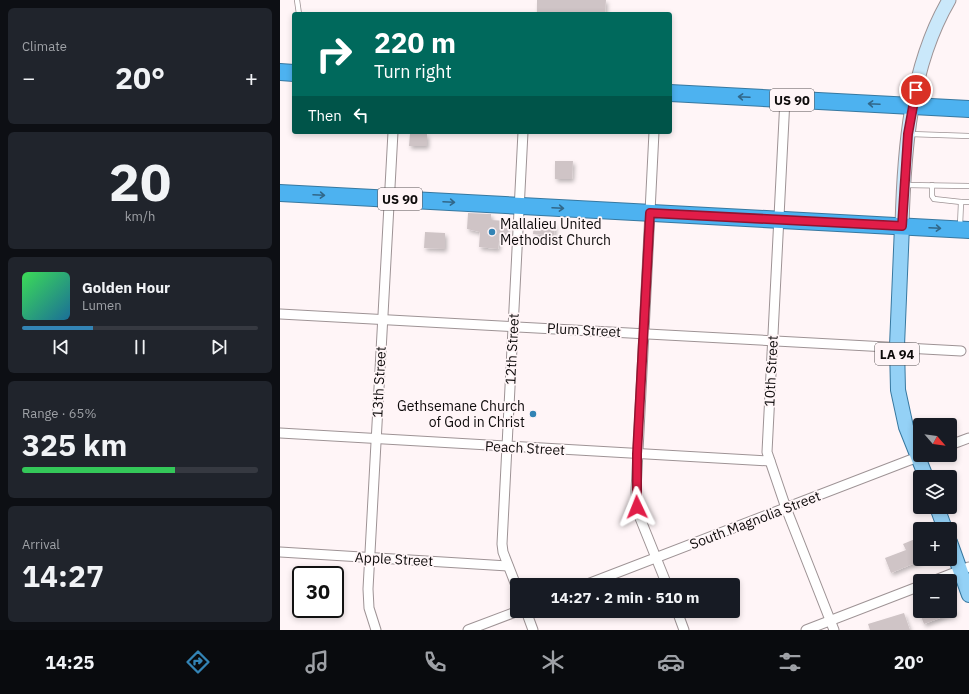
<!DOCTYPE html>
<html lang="en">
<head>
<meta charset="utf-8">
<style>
	:root { --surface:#171b24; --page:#20242c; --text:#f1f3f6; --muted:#9ea1a6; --line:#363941; --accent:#3384b5 }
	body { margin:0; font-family:"IBM Plex Sans",sans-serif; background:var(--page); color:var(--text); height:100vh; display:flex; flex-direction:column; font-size:15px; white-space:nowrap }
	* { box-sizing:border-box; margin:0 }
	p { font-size:13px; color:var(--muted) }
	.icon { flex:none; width:22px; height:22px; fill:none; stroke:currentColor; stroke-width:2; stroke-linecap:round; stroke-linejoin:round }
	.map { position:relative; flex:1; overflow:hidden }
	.details { display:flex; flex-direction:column; gap:8px; padding:8px; background:#0d0f14; width:280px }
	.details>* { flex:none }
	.hud { position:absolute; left:12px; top:12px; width:380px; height:122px; border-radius:4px; box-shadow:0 2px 6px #0003; background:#00695c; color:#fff; overflow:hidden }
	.needle { width:26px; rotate:118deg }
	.tools { position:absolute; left:633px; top:418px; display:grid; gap:8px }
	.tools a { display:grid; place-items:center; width:44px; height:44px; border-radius:4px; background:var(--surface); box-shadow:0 2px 6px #0003; font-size:20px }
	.speed { position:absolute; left:12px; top:566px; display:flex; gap:8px; font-size:20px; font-weight:700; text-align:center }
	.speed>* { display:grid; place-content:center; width:52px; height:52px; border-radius:50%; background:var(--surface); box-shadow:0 2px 6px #0003; line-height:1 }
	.speed .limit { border:2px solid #111; border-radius:6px; background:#fff; color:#111 }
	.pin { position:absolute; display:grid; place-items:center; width:34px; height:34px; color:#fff; margin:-17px; border:2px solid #fff; border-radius:50%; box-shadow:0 1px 4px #0007 }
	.me { position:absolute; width:44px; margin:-22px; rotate:358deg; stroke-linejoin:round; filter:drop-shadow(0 0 3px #0008) }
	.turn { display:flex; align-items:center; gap:14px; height:84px; padding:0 16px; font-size:18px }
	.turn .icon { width:52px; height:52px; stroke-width:2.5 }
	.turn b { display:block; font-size:28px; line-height:34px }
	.then { display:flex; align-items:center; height:38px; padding:0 16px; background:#0003; gap:8px; font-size:15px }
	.big { font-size:30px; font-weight:800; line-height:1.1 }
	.details .card { flex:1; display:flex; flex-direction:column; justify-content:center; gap:6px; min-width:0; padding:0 14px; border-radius:6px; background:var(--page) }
	.details .dial { align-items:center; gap:0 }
	.dial b { font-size:52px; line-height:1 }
	.song { display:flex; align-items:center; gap:12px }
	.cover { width:48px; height:48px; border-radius:6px; background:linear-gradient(135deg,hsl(130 70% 55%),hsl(200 70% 35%)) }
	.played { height:4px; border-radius:2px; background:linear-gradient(90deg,var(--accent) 30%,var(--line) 30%) }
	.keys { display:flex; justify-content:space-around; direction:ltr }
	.heat { display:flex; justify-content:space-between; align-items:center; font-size:22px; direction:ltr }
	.charge { height:6px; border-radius:3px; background:linear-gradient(90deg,#34c759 65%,var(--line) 0) }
	.trip { position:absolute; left:230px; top:578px; width:230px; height:40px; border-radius:4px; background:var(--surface); box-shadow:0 2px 6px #0003; font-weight:800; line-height:40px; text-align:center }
	.menu { display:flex; height:64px; justify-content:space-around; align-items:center; background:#090b0e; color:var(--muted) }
	.menu .icon { width:28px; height:28px }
	.menu .selected { color:var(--accent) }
	.menu b { font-size:18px; color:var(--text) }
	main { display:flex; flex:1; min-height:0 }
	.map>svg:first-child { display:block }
	.building { fill:#cfc4c6; filter:url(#shadow) }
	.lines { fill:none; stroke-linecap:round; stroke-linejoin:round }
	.lane-casing { stroke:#9e9395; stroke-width:6 }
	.street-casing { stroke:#9e9395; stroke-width:11 }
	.secondary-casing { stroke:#9e9395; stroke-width:15 }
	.primary-casing { stroke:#3778a0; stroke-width:16 }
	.highway-casing { stroke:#3778a0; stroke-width:18 }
	.lane { stroke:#fff; stroke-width:4.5 }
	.street { stroke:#fff; stroke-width:9 }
	.secondary { stroke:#cae8fa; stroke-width:13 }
	.primary { stroke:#94d1f6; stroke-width:14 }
	.highway { stroke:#4db2f0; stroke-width:16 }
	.oneway { stroke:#316789 }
	.route-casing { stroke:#92132f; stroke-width:10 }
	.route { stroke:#e11d48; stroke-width:7 }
	.poi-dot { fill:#3384b5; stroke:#fff5f7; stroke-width:1.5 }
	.labels { text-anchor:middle; stroke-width:3.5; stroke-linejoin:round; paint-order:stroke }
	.shield { fill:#fff5f7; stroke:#565152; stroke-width:1 }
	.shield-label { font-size:13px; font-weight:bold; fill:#0e0b0b }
	.poi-label { font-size:14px; fill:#0e0b0b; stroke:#fff5f7; text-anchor:start }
	.street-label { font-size:14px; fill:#0e0b0b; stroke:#fff5f7 }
</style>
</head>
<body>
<main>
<section class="details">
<div class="card"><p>Climate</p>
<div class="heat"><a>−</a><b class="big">20°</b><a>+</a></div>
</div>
<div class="card dial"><b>20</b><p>km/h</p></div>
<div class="card">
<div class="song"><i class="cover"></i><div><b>Golden Hour</b><p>Lumen</p></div></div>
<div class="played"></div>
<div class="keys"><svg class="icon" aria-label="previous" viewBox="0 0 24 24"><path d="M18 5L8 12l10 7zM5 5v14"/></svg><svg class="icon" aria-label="pause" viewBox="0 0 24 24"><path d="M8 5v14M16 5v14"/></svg><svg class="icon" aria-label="next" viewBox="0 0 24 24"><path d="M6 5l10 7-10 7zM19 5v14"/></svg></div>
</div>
<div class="card"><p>Range · 65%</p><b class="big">325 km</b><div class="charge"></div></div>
<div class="card"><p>Arrival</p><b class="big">14:27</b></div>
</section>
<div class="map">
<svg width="689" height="630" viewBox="0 0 689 630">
	<defs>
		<filter id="shadow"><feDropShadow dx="2" dy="3" stdDeviation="2" flood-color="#0004"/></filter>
	</defs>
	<rect width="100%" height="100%" fill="#fff5f7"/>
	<g class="building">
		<polygon points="257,0 326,0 325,14 257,14"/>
		<polygon points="130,133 147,134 147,146 129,146"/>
		<polygon points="275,161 293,161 292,179 275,179"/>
		<polygon points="188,213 211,214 211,220 227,221 227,233 220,233 218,249 199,247 200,232 187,229"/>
		<polygon points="254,223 275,224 274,235 253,234"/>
		<polygon points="145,232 165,233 165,249 144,248"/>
		<polygon points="635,539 640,551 640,561 611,573 605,558 626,550 623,544"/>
		<polygon points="639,611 676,611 676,612 644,624"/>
		<polygon points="624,613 630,630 590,630 588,624"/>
	</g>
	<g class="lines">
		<defs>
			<g id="lane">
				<polyline points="17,0 19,14"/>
				<polyline points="630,134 689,136"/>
				<polyline points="625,185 689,186"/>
				<polyline points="652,185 652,196 654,199 681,202"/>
				<polyline points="680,226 681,202 689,202"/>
			</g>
			<g id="street">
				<polyline points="505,99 487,452 506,508 554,630"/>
				<polyline points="374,132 356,491 357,507 360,518 387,585"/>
				<polyline points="0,314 681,351"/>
				<polyline points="0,433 490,461"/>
				<polyline points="670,445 689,438"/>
				<polyline points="0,552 228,566"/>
				<polyline points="653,581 689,567"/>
				<polyline points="305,585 643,455"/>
				<polyline points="237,588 223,552 222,544 243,132"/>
				<polyline points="246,611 253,630"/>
				<polyline points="397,611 404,630"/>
				<polyline points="96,630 89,608 88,589 113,132"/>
				<polyline points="188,630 238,611"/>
				<polyline points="526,630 640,586"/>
			</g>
			<path id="secondary" d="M622,226c2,-76 8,-159 47,-226"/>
			<g id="primary">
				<polyline points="622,226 617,346 618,390 626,427 646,477"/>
				<polyline points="657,507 665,529"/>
				<polyline points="670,542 689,595"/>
			</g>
			<g id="highway">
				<polyline points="0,72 14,73"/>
				<polyline points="390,93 689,109"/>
				<polyline points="0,193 689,230"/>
			</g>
		</defs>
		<use href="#lane" class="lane-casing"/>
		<use href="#street" class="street-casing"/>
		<use href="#secondary" class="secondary-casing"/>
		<use href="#primary" class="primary-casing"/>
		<use href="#highway" class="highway-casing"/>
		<use href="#lane" class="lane"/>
		<use href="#street" class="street"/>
		<use href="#secondary" class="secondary"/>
		<use href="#primary" class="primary"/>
		<use href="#highway" class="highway"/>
	</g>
	<defs><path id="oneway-shaft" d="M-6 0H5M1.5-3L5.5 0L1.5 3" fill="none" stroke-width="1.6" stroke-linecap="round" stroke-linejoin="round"/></defs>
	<g class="oneway">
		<use href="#oneway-shaft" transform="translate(464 97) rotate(-177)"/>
		<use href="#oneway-shaft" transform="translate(594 104) rotate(-177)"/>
		<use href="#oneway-shaft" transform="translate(39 195) rotate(3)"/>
		<use href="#oneway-shaft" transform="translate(169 202) rotate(3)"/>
		<use href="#oneway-shaft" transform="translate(278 208) rotate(3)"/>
		<use href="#oneway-shaft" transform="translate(655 228) rotate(3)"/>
	</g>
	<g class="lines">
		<defs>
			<polyline id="route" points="357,507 357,454 370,213 622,226 628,134 636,90"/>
		</defs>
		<use href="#route" class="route-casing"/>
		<use href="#route" class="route"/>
	</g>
	<g class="poi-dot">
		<circle cx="212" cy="232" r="4"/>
		<circle cx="253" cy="414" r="4"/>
	</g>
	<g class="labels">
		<g class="shield">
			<rect x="490" y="89" width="44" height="22" rx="3"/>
			<rect x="98" y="188" width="44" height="22" rx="3"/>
			<rect x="595" y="343" width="44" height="22" rx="3"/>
		</g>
		<g class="shield-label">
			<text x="512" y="105">US 90</text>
			<text x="120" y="204">US 90</text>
			<text x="617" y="359">LA 94</text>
		</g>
		<g class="poi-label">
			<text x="220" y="229">Mallalieu United<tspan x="220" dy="16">Methodist Church</tspan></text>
			<text x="245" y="411" text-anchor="end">Gethsemane Church<tspan x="245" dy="16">of God in Christ</tspan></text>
		</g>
		<g class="street-label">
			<text transform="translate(304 330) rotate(3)" y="5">Plum Street</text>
			<text transform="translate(232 349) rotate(-87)" y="5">12th Street</text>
			<text transform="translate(491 371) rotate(-87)" y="5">10th Street</text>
			<text transform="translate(99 382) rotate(-87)" y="5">13th Street</text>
			<text transform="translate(245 448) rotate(3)" y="5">Peach Street</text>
			<text transform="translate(475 520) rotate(-21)" y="5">South Magnolia Street</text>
			<text transform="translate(114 559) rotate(3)" y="5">Apple Street</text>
		</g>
	</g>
</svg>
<div class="tools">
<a><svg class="needle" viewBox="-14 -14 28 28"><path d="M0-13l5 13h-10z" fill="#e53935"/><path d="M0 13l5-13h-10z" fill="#9ea1a6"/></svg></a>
<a><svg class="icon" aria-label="layers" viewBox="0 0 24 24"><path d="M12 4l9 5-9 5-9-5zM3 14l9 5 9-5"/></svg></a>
<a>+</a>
<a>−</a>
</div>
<div class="speed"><div class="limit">30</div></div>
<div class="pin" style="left:636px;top:90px;background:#d93025"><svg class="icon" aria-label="arrive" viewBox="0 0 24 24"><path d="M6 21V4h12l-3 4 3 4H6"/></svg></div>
<svg class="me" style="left:357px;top:507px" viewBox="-20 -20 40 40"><path d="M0-17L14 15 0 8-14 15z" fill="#e11d48" stroke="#fff" stroke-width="4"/></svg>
<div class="trip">14:27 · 2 min · 510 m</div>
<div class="hud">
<div class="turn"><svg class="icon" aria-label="right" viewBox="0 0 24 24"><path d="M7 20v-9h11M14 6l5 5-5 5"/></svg><div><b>220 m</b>Turn right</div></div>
<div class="then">Then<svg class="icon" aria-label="left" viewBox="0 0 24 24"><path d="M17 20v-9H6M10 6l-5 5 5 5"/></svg></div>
</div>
</div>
</main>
<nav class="menu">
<b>14:25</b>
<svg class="icon selected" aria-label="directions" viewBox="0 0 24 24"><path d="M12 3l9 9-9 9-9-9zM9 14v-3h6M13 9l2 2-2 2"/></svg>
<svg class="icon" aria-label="music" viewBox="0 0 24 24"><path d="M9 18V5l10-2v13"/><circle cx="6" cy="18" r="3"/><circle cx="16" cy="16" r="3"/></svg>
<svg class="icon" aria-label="phone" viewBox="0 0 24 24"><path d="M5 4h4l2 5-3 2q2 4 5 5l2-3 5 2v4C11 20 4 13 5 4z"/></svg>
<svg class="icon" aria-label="climate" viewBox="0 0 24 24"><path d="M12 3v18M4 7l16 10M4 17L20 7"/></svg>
<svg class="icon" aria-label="car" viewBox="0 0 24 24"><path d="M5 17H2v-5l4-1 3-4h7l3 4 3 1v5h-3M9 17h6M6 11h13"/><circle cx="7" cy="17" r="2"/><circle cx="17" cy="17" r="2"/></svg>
<svg class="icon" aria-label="filters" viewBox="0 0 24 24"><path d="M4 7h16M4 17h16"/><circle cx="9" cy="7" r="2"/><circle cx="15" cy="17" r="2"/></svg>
<b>20°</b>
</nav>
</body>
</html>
